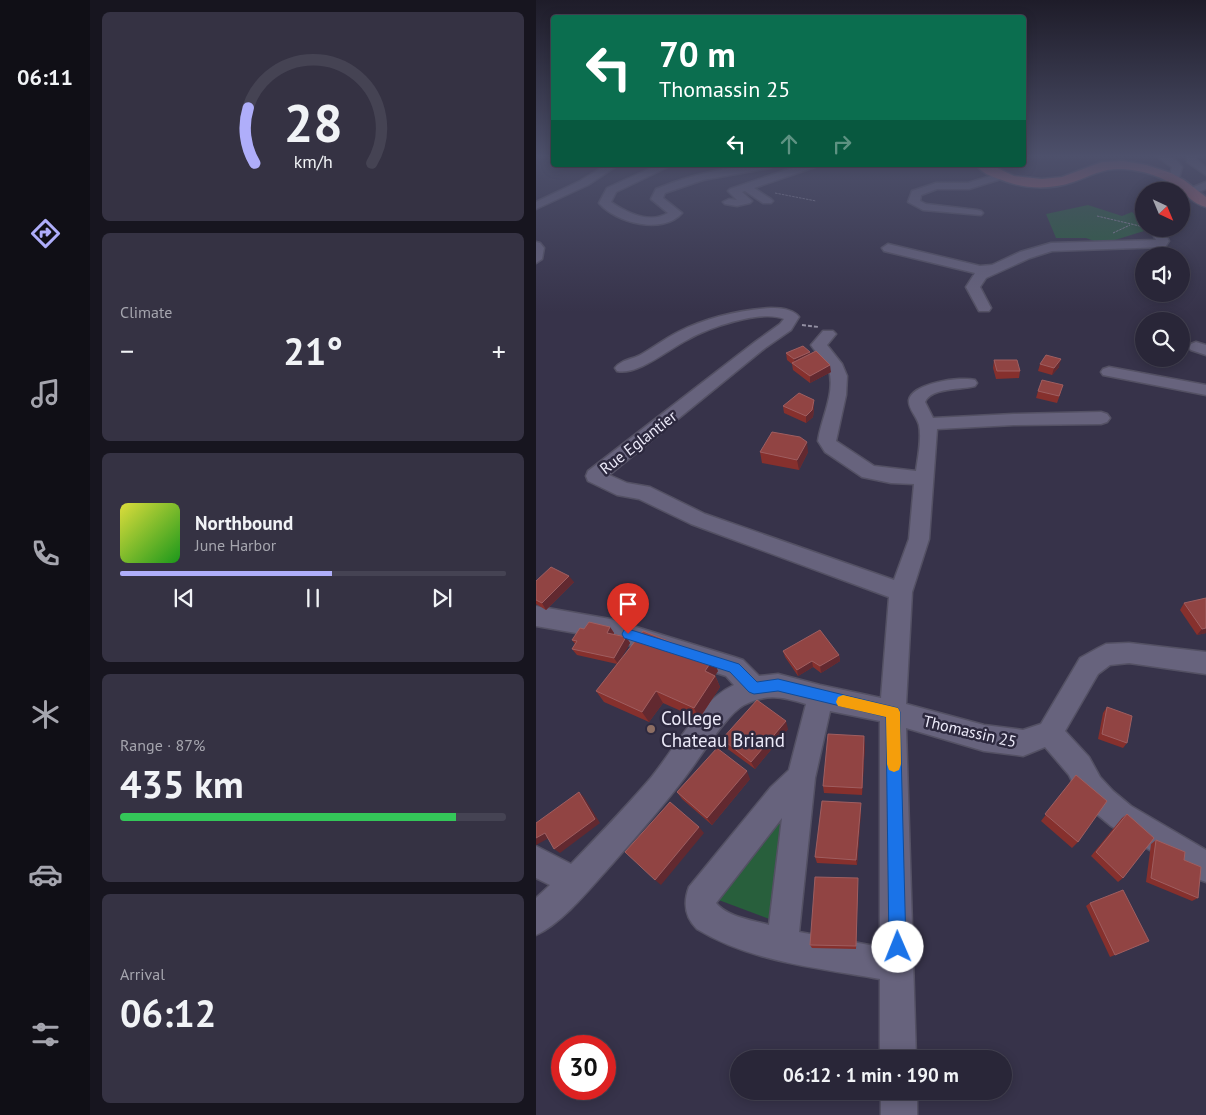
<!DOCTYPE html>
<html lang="en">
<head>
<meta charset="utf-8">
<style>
	:root { --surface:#292638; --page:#353243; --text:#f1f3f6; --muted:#a5a5ae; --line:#454353; --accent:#afaefa }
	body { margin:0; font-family:"PT Sans",sans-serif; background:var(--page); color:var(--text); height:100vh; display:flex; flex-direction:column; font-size:19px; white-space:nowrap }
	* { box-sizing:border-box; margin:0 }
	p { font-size:16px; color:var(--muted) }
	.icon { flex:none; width:28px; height:28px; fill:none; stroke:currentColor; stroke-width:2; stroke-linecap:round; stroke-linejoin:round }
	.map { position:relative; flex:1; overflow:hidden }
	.panel { display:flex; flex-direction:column; gap:12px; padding:12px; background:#17151f; width:446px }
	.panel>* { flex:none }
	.top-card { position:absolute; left:15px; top:15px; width:475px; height:152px; border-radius:5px; box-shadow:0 2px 12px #0003,0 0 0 1px var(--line); background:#0b6e4f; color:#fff; overflow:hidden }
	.needle { width:32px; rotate:136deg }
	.controls { position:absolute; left:599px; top:182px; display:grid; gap:10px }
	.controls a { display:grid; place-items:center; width:55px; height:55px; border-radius:50%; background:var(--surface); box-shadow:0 2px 12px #0003,0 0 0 1px var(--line); font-size:25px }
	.speed { position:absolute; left:15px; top:1035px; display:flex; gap:10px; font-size:25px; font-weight:700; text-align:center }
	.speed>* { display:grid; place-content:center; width:65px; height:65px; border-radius:50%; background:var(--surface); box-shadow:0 2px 12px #0003,0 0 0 1px var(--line); line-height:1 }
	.speed .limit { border:8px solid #d22; background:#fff; color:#111 }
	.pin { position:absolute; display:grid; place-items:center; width:42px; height:42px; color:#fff; margin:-51px -21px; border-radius:50% 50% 50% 0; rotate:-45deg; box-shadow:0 0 5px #0007 }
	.pin .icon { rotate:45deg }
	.me { position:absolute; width:55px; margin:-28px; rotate:359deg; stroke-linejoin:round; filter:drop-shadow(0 0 4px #0008) }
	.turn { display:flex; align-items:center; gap:18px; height:105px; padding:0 25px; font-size:22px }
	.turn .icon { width:65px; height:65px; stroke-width:2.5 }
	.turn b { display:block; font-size:35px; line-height:42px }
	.lanes { display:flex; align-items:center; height:48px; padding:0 25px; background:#0003; justify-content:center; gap:25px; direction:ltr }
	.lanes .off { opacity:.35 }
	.big { font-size:38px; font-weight:700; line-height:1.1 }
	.panel .card { flex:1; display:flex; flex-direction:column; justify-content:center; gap:8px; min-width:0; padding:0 18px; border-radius:8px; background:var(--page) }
	.panel .dial { align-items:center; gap:0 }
	.dial svg { height:130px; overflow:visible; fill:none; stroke:var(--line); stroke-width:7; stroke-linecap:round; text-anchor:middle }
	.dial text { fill:var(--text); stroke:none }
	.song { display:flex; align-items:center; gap:15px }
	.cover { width:60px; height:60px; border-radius:8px; background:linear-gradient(135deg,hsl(60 70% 55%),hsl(120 70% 35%)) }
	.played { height:5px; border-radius:2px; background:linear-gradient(90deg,var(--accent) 55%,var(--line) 55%) }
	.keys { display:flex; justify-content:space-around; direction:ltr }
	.heat { display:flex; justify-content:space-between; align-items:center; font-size:28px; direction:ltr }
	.charge { height:8px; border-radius:4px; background:linear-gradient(90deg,#34c759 87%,var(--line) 0) }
	.trip { position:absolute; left:194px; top:1050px; width:282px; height:50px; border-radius:25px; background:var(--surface); box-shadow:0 2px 12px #0003,0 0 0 1px var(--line); font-weight:700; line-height:50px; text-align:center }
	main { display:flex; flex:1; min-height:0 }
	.tabs { display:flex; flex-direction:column; width:90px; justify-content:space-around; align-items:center; background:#100f16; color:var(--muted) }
	.tabs .icon { width:35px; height:35px }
	.tabs .active { color:var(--accent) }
	.tabs b { font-size:22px; color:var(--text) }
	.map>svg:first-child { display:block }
	.green { fill:#285f3c }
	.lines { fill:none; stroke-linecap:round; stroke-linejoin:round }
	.minor-casing { stroke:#545164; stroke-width:3 }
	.major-casing { stroke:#545164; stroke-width:3 }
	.path-far1 { stroke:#928fa2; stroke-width:1; stroke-dasharray:2.5 1; stroke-linecap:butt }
	.path { stroke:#928fa2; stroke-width:2; stroke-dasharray:4 2; stroke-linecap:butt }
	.minor { fill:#67637d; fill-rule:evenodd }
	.major { fill:#a3626f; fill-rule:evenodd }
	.wall { fill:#86302d }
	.shaded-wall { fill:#622930 }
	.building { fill:#914443; stroke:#9f5e60 }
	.route { fill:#1a73e8; stroke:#114b97 }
	.slow { fill:#f59e0b }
	.education-dot { fill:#8d6e63; stroke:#2d293f; stroke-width:2 }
	.labels { text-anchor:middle; stroke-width:5; stroke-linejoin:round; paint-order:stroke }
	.street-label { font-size:16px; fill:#eceaf9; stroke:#2d293f }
	.near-poi-label { font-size:19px; fill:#eceaf9; stroke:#2d293f; text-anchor:start }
</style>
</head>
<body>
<main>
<nav class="tabs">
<b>06:11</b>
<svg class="icon active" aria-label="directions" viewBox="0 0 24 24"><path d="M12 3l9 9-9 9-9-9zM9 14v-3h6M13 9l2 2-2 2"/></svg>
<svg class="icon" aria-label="music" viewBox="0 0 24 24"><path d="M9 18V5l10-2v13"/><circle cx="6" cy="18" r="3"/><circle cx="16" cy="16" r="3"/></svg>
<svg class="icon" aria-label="phone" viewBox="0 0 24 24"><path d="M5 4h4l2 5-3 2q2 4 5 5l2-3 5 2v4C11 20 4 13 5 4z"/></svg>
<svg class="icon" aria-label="climate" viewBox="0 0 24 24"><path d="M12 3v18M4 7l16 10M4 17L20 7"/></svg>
<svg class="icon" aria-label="car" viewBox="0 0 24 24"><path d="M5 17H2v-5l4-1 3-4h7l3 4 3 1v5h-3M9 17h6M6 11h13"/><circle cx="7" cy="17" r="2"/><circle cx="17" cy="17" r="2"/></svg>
<svg class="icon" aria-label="filters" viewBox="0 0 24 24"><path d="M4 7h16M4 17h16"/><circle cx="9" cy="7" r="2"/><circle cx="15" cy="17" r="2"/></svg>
</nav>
<section class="panel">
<div class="card dial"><svg viewBox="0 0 100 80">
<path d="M14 69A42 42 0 1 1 86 69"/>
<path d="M14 69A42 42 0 0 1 10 35" stroke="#afaefa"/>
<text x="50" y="56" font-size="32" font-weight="700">28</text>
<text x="50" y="72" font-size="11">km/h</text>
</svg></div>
<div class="card"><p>Climate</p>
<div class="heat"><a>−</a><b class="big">21°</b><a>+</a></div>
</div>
<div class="card">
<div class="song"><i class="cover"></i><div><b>Northbound</b><p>June Harbor</p></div></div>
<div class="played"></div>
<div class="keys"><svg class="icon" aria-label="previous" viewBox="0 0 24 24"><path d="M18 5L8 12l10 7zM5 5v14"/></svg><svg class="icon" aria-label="pause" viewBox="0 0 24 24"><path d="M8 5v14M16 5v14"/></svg><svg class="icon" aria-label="next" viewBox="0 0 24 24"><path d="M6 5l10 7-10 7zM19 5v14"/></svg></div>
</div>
<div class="card"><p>Range · 87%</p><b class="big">435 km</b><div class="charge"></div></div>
<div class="card"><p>Arrival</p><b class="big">06:12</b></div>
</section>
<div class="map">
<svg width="670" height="1115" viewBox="0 0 670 1115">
	<rect width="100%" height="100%" fill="#37334a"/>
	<g class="green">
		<polygon points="552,205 586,216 596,212 607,222 608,231 566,244 550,238 520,238 510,214"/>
		<polygon points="256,796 236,920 180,899"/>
	</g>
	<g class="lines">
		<defs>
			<g id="minor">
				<path d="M620,156c12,0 19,1 26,11l-4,15h-8l-1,-2 3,-13z"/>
				<polygon points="651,156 661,156 660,159 670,167 670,175 651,162"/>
				<polygon points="70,165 82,165 52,185 0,209 0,202 44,181"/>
				<path d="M122,165h14l-56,27 -5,10c16,11 39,22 57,11l-17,-14 5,-10c38,-16 78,-24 119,-24l-5,3 -67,12 -38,13 -2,5 19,15c-19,22 -66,10 -83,-10l8,-15z"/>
				<polygon points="265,165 280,165 279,167 218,188 235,199 237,201 235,203 227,203 209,191 206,192 216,201 214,203 201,206 189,204 187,202 193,199 201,200 192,191 194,189"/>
				<polygon points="464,173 469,176 468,178 433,189 401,189 385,195 384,201 390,204 441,210 445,211 447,213 445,215 387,210 372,202 376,191 400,183 432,183"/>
				<polygon points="670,182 670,189 645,199 645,192"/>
				<polygon points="614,229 626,229 633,241 629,247 516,251 494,258 450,278 444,287 455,308 453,311 443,311 430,287 439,273 348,251 346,248 352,244 444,266 456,265 484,252 515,243 620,240"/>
				<polygon points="0,242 4,243 8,248 6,259 0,263"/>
				<path d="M235,308c10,0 22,1 28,9l-8,13 -26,18 -156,127 18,8 23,4 55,27 189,66 15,-41 5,-55 -23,-1 -29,-6 -37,-25 -7,-11c3,-23 19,-50 10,-74 -3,-8 -12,-14 -17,-22l12,-14h10l3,3 -9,11 15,19 5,12 -1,19 -10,46 38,25 42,5c2,-15 6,-32 3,-46 -2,-9 -11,-16 -10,-25 3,-17 52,-24 66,-20l2,3 -2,3c-13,4 -44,1 -50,16l8,16 81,-4 87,-2 6,2 3,4 -3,4 -6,2 -87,1 -77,4 -8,110 -17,53 -6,112 78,21 39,5 18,-6 39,-66 18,-10 8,-4 23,-1 77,9v22l-77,-11 -19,2 -12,9 -33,57 24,26 11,20 13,14 18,15 75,44v32l-11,-4 -84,-52 -18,-15 -13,-14 -11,-22 -24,-28 -22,9 -39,-5 -78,-23 10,331h-36v-80c-61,-11 -129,-17 -183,-50 -12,-12 -14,-26 -8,-42l82,-100 18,-17 17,-66c-24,-7 -39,-11 -62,1 -17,9 -41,48 -53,64 -24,33 -51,63 -78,94 -20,22 -50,60 -77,72v-37l14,-13 -14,-7v-32l35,18c27,-28 54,-56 79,-85 24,-29 50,-79 84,-94l-8,-9 -116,-37 -74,-13v-20l74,13 124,38 9,3 16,16 19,-2 42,11 61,13 8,-101 -198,-73 -52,-25 -22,-4 -29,-14 -2,-5 2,-5 167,-129 25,-18 4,-5c-22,-10 -77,9 -97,21 -18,9 -50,36 -70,31l-2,-3c5,-8 19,-9 27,-14 12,-7 24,-16 36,-22 28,-14 62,-22 93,-24zM294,711l50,10v226l-81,-15 16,-154zM246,818l-13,107c-17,-5 -42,-8 -53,-22z"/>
				<polygon points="660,342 670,345 670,355 655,350 652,347 655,344"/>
				<polygon points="573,367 670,385 670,395 567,375 565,372 567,369"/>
				<rect x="345" y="1091" width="36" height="24"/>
			</g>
			<path id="major" d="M587,161l23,4 25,8 13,7 22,17v10c-13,-3 -21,-14 -31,-21 -13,-9 -28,-14 -43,-16 -26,-4 -36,4 -59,12 -23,8 -49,7 -71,-2 -10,-3 -20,-7 -26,-15h15l23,11 28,3 20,-2 40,-15z"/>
		</defs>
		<use href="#minor" class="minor-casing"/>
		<use href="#major" class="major-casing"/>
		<g class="path-far1">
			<polyline points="239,193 280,201"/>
			<polyline points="561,216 608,227"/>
			<polyline points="577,233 594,225"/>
		</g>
		<polyline class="path" points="266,325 283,327"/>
		<use href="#minor" class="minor"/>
		<use href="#major" class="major"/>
	</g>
	<g class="wall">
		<polygon points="250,353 274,354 295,372 274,383 257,370 256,364 251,360"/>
		<polygon points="458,360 484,371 483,378 460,379 457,368"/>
		<polygon points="504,364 523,367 516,375 502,371"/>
		<polygon points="502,391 525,392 521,403 500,398"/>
		<polygon points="247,406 278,407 277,417 270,423 248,413"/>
		<polygon points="224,452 272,452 263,470 226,463"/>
		<polygon points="0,581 38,582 10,610 0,604"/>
		<polygon points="648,603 670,633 661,635 644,610"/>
		<polygon points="74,627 78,633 78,634 90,637 94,643 85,658 182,671 179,675 184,687 163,719 127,703 113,722 68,702 60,691 81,664 41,655 36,649 39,644 36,640 48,629"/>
		<polygon points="247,651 303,655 304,661 285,673 277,667 262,676 249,657"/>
		<polygon points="571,707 591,743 587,748 562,739 567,713"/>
		<polygon points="252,729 219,769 189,747 186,739"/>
		<polygon points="329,744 326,795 288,793 287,786"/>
		<polygon points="540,775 542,842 536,848 505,821"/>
		<polygon points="214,779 176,825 146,799 141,792"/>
		<polygon points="325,803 325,810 321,865 281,863 279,857"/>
		<polygon points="591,814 587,878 582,882 555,856 586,818"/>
		<polygon points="620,840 662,898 656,901 610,882 615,844"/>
		<polygon points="322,883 320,949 276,948 274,945"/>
		<polygon points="554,903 613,941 574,957 550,906"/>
	</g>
	<g class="shaded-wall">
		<polygon points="274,352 275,359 259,366 258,359"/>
		<polygon points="525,359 523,367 516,375 518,368"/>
		<polygon points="294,365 295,372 274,383 274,376"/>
		<polygon points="278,400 278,407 277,417 270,423 270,416"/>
		<polygon points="271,442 272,452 263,470 261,460"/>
		<polygon points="33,576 38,582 10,610 6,603"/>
		<polygon points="74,627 78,633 75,639 71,633"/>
		<polygon points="670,628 670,633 661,635 666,629"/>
		<polygon points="90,637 94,643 82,664 78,658"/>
		<polygon points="303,655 304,661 285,673 284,666"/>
		<polygon points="177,659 182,671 174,683 169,671"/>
		<polygon points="276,661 277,667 262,676 261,670"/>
		<polygon points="179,676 184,687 163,719 158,708"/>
		<polygon points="120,691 127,703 113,722 106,712"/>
		<polygon points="250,721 252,729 219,769 215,762"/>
		<polygon points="328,736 329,744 326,795 326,788"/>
		<polygon points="211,771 214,779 176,825 171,818"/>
		<polygon points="43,792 48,797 64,823 24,853 18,849"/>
		<polygon points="325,803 325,810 321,865 320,860"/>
		<polygon points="163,827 168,833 125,885 119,880"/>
		<polygon points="9,833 15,837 0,845 0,838"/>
	</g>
	<g class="building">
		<polygon points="267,346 274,352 258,359 250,353"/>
		<polygon points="280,351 294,365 274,376 256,363"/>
		<polygon points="510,355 525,359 518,368 504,364"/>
		<polygon points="458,360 481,360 484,371 461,371"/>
		<polygon points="506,380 527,385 523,396 502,391"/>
		<polygon points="263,393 278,400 276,410 270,416 247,406"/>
		<polygon points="236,432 264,437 271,442 261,460 224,452"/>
		<polygon points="15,567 33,576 6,603 0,600 0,581"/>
		<polygon points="670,598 670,628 666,629 648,603"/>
		<polygon points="53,622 74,627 71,633 90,637 78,658 36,649 41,641 36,640 44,628 48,629"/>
		<polygon points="284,630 303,655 284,666 276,661 261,670 247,651"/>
		<polygon points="107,631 177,659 169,671 179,676 158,708 120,691 106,712 60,691"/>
		<polygon points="221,700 250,721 215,762 186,739"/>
		<polygon points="571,707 596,716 591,743 566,734"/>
		<polygon points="292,734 328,736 326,788 287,786"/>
		<polygon points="181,748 211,771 171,818 141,792"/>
		<polygon points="540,775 571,801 542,842 509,814"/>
		<polygon points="43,792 59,819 18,849 9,833 0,838 0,823"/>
		<polygon points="286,801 325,803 320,860 279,857"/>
		<polygon points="134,802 163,827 119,880 89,852"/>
		<polygon points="591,814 618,838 587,878 560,852"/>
		<polygon points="620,840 649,852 648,860 665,867 662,898 615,878"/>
		<polygon points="279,877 322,878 320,946 274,945"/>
		<polygon points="587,890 613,941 579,955 554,903"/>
	</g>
	<linearGradient id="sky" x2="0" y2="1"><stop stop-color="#1e1c29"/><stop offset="0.5" stop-color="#4d506b"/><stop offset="1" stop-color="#4d506b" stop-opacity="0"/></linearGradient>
	<rect width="670" height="312" fill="url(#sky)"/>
	<polygon class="route" points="92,629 203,664 221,682 242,679 362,708 364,712 370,947 368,953 362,955 356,953 353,947 350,717 242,691 218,694 213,692 194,672 88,638 86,634 88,630"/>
	<polygon class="slow" points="307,695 362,708 364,712 365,764 363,770 358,772 353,770 351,764 350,717 302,706 300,702 302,697"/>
	<circle class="education-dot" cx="115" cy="729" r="5"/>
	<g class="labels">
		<g class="street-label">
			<text transform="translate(102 442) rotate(-38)" y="6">Rue Eglantier</text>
			<text transform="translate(434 731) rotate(13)" y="6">Thomassin 25</text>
		</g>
		<g class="near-poi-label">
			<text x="125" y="725">College<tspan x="125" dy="22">Chateau Briand</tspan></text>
		</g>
	</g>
</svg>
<div class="controls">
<a><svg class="needle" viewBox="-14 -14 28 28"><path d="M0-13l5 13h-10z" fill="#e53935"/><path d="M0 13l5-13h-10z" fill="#a5a5ae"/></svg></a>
<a><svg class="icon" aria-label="sound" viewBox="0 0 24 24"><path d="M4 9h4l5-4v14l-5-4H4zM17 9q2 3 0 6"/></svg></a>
<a><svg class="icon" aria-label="search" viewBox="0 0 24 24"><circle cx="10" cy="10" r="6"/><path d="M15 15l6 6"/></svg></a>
</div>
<div class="speed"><div class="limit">30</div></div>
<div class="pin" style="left:92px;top:634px;background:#d93025"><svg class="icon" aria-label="arrive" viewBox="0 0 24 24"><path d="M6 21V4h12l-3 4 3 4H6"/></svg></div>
<svg class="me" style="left:362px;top:947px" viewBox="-20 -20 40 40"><circle r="19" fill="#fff"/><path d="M0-13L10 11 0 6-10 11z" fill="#1a73e8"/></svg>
<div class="trip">06:12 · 1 min · 190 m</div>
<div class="top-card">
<div class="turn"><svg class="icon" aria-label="left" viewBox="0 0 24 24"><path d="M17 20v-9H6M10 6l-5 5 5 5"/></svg><div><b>70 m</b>Thomassin 25</div></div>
<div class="lanes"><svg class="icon" aria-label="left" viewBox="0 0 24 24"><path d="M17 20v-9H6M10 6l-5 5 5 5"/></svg><svg class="icon off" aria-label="ahead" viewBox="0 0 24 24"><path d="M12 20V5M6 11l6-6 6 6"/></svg><svg class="icon off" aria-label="right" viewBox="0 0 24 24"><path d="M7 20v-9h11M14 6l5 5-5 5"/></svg></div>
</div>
</div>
</main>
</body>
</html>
